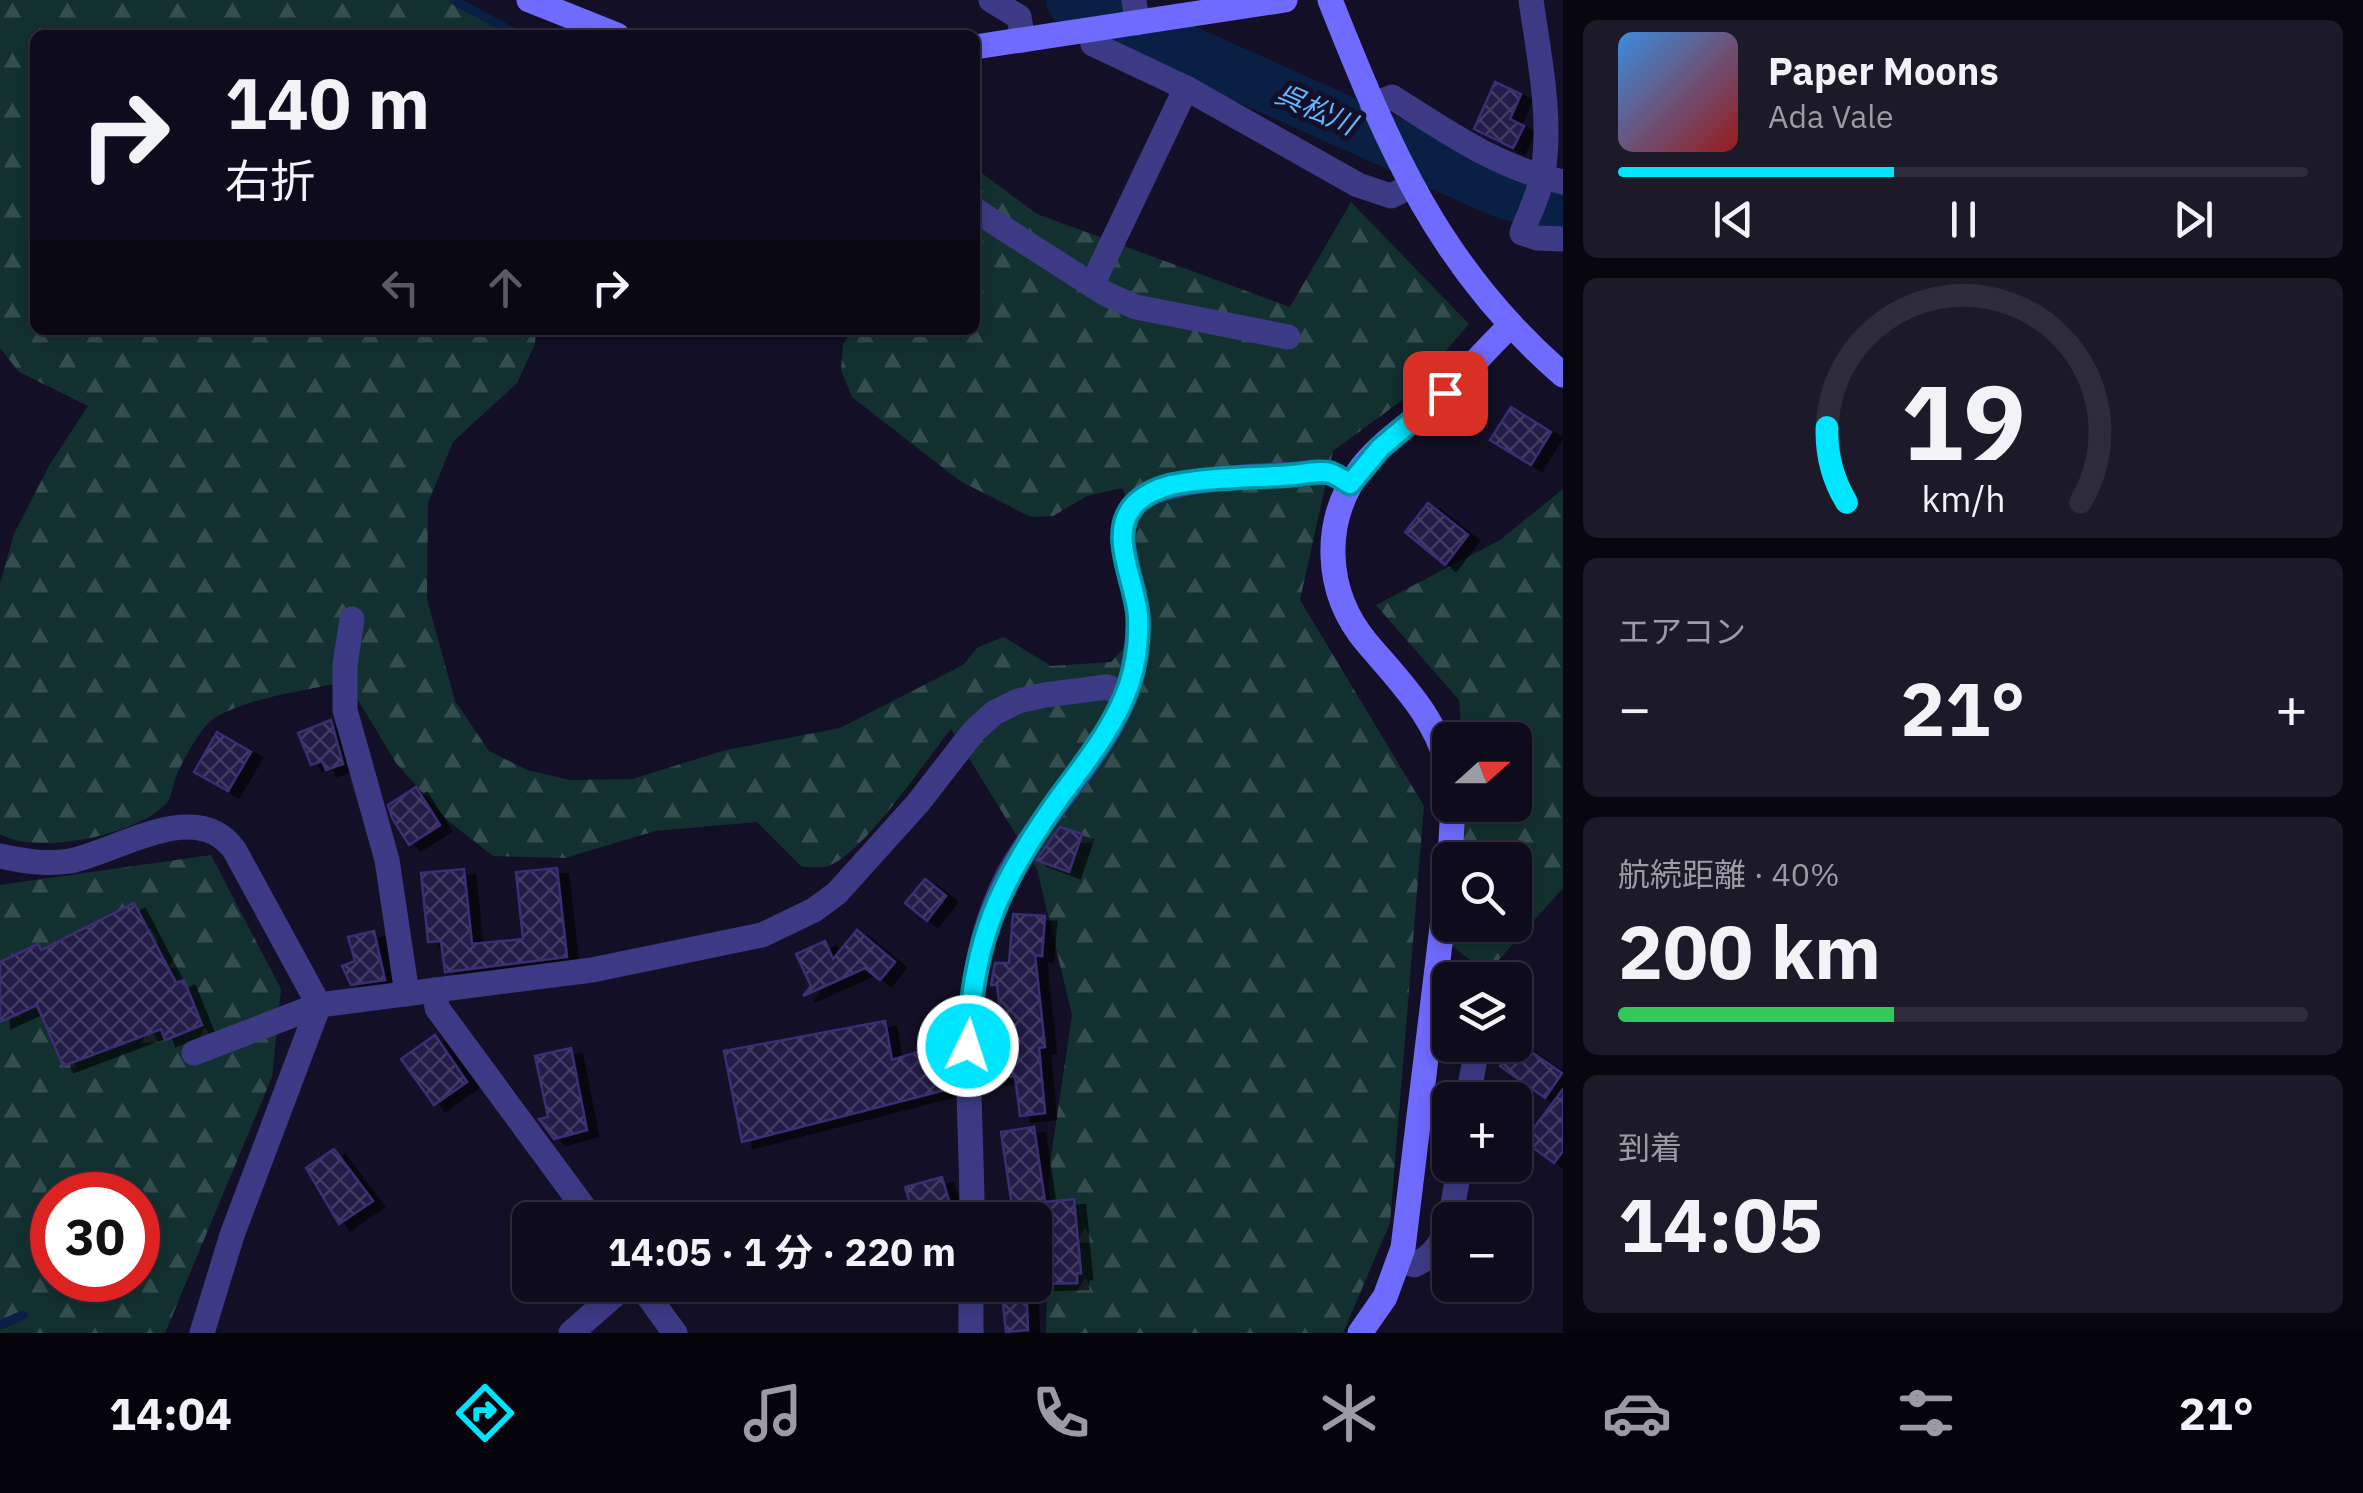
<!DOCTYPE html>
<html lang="ja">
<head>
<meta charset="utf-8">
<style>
	:root { --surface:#0e0b1c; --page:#1c1929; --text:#f1f3f6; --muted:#9b9ba3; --line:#2e2b3b; --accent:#00e5ff }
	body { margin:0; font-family:"IBM Plex Sans","Noto Sans JP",sans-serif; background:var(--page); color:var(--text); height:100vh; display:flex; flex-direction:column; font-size:38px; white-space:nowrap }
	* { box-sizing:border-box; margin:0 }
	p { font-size:32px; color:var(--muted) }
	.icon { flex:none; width:55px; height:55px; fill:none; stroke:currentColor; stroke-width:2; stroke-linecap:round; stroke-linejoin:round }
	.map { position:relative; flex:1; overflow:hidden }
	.sheet { display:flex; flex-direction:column; gap:20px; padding:20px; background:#08060f; width:800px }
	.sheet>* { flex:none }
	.banner { position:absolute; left:30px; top:30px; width:950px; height:305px; border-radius:15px; box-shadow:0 5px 15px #0003,0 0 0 2px var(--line); background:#0e0b1c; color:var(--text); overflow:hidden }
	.needle { width:65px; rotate:69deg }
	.tools { position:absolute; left:1432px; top:722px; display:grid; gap:20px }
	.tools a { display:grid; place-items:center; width:100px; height:100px; border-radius:15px; background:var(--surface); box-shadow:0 5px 15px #0003,0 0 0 2px var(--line); font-size:50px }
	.speed { position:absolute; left:30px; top:1172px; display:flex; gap:20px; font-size:50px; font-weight:700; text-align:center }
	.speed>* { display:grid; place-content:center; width:130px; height:130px; border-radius:50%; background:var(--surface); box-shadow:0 5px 15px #0003,0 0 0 2px var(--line); line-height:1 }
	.speed .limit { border:15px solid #d22; background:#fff; color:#111 }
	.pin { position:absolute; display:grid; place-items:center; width:85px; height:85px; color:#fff; margin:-42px; border-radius:20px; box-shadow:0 5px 15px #0006 }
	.me { position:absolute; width:110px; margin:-55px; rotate:4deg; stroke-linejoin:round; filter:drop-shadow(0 0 8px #0008) }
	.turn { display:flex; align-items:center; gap:35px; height:210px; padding:0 30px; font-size:45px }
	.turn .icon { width:130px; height:130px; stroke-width:2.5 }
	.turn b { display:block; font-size:70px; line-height:85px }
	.lanes { display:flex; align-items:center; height:95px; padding:0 30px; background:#0003; justify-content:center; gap:50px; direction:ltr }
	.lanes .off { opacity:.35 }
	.big { font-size:75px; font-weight:700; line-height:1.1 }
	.sheet .widget { flex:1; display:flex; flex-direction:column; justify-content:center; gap:15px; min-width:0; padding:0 35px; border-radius:15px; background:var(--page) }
	.sheet .dial { align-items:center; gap:0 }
	.dial svg { height:260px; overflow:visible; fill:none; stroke:var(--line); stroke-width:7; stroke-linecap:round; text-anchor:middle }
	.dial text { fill:var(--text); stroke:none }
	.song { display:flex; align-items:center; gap:30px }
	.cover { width:120px; height:120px; border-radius:15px; background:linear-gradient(135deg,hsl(210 70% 55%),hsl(0 70% 35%)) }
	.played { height:10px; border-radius:5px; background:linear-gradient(90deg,var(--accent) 40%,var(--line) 40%) }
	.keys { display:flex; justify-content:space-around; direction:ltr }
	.heat { display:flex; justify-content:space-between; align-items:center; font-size:55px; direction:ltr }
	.charge { height:15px; border-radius:8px; background:linear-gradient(90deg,#34c759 40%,var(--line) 0) }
	.trip { position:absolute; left:512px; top:1202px; width:540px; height:100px; border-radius:15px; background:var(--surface); box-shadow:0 5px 15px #0003,0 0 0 2px var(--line); font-weight:700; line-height:100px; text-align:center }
	.menu { display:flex; height:160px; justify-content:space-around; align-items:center; background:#06040b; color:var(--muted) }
	.menu .icon { width:70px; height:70px }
	.menu .selected { color:var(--accent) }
	.menu b { font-size:45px; color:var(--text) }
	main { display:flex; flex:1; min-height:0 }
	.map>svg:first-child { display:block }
	.forest { fill:url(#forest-firs); fill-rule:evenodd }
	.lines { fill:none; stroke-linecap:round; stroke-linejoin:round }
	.stream { stroke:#0a1f44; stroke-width:9 }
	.river { stroke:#0a1f44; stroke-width:52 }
	.building { fill:url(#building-cross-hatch); stroke:#3b2d73; stroke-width:2.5; filter:url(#shadow) }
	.street { stroke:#3d3a85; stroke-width:25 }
	.secondary { stroke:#6f6bff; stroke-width:25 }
	.route-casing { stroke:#0095a6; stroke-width:25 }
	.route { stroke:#00e5ff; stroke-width:18 }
	.labels { text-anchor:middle; stroke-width:10; stroke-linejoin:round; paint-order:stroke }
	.water-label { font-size:28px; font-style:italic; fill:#62b6ff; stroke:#130f26 }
</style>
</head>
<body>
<main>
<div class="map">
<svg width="1563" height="1333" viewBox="0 0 1563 1333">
	<defs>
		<pattern id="forest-firs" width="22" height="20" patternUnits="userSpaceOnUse" patternTransform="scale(2.5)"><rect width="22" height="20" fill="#12302f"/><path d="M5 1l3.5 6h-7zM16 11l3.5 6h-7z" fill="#344d4e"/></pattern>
		<pattern id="building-cross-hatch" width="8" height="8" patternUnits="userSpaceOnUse" patternTransform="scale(2.5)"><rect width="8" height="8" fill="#241b47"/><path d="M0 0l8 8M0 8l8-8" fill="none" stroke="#433b63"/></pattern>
		<filter id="shadow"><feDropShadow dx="11" dy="6" stdDeviation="0" flood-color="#0009"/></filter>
	</defs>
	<rect width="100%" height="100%" fill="#130f26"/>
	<g class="forest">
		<path d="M0,0h459l70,35h-494v295h501l-1,14 -18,39 -64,59 -25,61 -1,96 28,102 34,50 38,19 43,10 62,-1 94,-29 114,-22 123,-63 15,-18 26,-10 47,29 60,-4 30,-32 -7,-66 2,-41 -14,-35 -35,8 -34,20 -22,1 -71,-36 -108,-84 -11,-27 2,-26 10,-14h122v-162l62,46 253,93 61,-105 118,122 -64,74 -72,53 -33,149 124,206 -34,417 -47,110h-297l4,-170 22,-148 -35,-146 -86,-140c-25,30 -89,129 -126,138 -7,1 -16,0 -23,0l-45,-45 -102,9 -90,27 -72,-2 -46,-36 -51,-57 -41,-68 -17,-12c-39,9 -91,15 -125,36 -10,5 -32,45 -37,57 -3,9 -4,21 -10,28 -29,31 -129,52 -166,30v-251l14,-49 36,-70 38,-58 -69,-34 -19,-24z"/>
		<polygon points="1563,489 1563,888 1487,973 1447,942 1450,925 1515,925 1515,860 1460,860 1465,805 1515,805 1515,740 1462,740 1459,700 1376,605 1500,540"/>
		<path d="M211,855l70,134 -9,88 -107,256h-165v-448zM52,1195h86v85h-86z"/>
	</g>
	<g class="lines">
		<g class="stream">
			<polyline points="454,0 518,35"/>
			<polyline points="0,1325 23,1315"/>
		</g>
		<polyline class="river" points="1072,0 1500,191 1563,210"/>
	</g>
	<g class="building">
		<polygon points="1495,82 1521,94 1510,119 1524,126 1513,148 1474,129"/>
		<polygon points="1511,407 1551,432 1531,465 1490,440"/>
		<polygon points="1428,503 1468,535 1445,565 1405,532"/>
		<polygon points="331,720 343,764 326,770 322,761 311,765 298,733"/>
		<polygon points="217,732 251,752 228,791 194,772"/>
		<polygon points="416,787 440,825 409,845 392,818 388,805"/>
		<polygon points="1060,827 1082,834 1069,872 1036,860"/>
		<polygon points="557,868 567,957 445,972 441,941 428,942 421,873 464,869 472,944 523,939 516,872"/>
		<polygon points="925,879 946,896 927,921 905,903"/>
		<polygon points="134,903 176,983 184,980 202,1025 165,1040 161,1029 63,1066 37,1005 0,1022 0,962 38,944 41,950"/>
		<polygon points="1013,914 1045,916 1042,956 1035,955 1045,1047 1039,1048 1045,1113 1020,1116 1015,1076 985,1079 985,1057 1005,1055 997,985 991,985 995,963 1009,963"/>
		<polygon points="857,930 895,962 880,980 865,968 803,996 811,986 796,954 825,941 833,959"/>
		<polygon points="374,931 385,980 351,985 342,966 355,961 348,937"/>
		<polygon points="885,1021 892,1060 953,1041 953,1088 742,1142 724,1051"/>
		<polygon points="435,1035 467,1082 434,1105 401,1059"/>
		<polygon points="1517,1042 1562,1073 1545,1098 1500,1066"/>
		<polygon points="571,1048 587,1130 554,1139 539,1119 548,1117 535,1056"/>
		<polygon points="1563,1089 1563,1151 1554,1163 1524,1141"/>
		<polygon points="1034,1127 1045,1202 1074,1199 1081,1273 1077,1273 1077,1283 1035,1284 1035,1220 1014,1220 1001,1132"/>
		<polygon points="334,1149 373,1201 339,1224 306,1168"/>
		<polygon points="942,1177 953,1215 935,1220 915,1220 905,1187"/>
		<polygon points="1001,1285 1026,1285 1028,1330 1006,1332"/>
	</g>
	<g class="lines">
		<g class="street">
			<polyline points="991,0 1019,17 1023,40"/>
			<polyline points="1134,0 1137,23"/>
			<path d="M1531,0c8,57 21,116 12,173 -3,20 -14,40 -21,60l15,5 26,1"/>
			<polyline points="1091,30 1093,44 1186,88 1358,185 1391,196 1411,186"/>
			<path d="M1372,105l20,-8c55,35 106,71 171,85"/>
			<polyline points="975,210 1106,294 1136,307 1288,337"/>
			<polyline points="1092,285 1186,88"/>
			<polyline points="352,619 345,665 345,710 387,860 407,994"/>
			<path d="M0,856c23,5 46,9 70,5 49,-10 128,-65 165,-10l84,154 -87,230 -30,98"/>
			<polyline points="435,990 437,1008 593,1220"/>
			<polyline points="194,1053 319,1005 592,970 762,935 814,910 837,893 918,803 974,731 994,713 1018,701 1045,695 1107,687 1125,695"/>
			<polyline points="1467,1100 1478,1045"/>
			<path d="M972,1220c1,-116 -20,-235 35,-343 35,-67 106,-127 124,-200 4,-19 8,-39 7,-60 -1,-35 -32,-86 -1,-115 30,-28 149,-26 192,-30l21,12"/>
			<polyline points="1450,1220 1460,1165"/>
			<path d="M1399,1260l15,5c21,-9 28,-23 36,-44"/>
			<polyline points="640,1285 675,1333"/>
			<polyline points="571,1333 626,1285"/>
			<polyline points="971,1333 971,1285"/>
		</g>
		<g class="secondary">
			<polyline points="529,0 617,35"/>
			<path d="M1330,0c59,148 109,268 233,375"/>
			<polyline points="975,47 1285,0"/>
			<path d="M1450,777c-10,-56 -48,-93 -83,-134 -43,-51 -46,-123 -5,-176 22,-28 54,-47 80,-71 24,-23 45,-48 69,-71"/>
			<polyline points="1450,860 1453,805"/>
			<polyline points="1360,1333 1385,1297 1403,1248 1450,861"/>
		</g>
	</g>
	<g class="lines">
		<defs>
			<path id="route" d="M968,1046c4,-103 30,-162 89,-245 27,-37 57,-73 72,-116 7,-21 10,-46 9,-68 -2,-36 -33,-86 -1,-115 10,-9 22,-14 34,-17 39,-8 82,-7 122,-10 11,-1 27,-5 37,-2 7,2 14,8 20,11l30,-36 65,-55"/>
		</defs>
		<use href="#route" class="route-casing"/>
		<use href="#route" class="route"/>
	</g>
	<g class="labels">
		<g class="water-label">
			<text transform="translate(1316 109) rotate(24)" y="10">呉松川</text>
		</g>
	</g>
</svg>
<div class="tools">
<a><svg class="needle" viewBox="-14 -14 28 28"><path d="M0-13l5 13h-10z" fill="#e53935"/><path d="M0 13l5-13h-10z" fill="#9b9ba3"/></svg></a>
<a><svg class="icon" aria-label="search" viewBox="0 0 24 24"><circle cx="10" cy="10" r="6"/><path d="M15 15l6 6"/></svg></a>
<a><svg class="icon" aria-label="layers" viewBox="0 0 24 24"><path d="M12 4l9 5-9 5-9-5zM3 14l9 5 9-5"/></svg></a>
<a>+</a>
<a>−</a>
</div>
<div class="speed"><div class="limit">30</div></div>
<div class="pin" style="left:1445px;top:393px;background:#d93025"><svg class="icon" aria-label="arrive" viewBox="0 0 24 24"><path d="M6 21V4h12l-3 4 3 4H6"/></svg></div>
<svg class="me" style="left:968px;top:1046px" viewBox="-20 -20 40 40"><circle r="17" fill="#00e5ff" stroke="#fff" stroke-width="3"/><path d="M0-11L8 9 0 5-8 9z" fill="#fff"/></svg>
<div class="trip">14:05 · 1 分 · 220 m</div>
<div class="banner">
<div class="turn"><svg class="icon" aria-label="right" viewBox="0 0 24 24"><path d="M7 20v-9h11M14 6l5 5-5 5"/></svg><div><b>140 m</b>右折</div></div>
<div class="lanes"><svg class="icon off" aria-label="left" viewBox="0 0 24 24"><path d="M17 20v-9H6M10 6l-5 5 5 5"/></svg><svg class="icon off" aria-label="ahead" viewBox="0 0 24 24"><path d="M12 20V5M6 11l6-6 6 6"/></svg><svg class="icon" aria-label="right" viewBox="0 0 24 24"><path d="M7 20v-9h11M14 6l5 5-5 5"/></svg></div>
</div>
</div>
<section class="sheet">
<div class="widget">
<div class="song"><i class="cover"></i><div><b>Paper Moons</b><p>Ada Vale</p></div></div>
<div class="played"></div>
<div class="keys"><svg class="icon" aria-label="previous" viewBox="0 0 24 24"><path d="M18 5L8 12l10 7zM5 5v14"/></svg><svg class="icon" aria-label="pause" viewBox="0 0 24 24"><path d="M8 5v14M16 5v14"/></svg><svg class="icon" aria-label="next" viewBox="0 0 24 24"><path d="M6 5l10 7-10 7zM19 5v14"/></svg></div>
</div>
<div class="widget dial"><svg viewBox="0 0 100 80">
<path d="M14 69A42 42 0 1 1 86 69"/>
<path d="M14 69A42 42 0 0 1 8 46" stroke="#00e5ff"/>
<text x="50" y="56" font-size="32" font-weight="700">19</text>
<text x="50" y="72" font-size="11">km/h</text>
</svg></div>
<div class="widget"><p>エアコン</p>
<div class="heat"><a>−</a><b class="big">21°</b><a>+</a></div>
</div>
<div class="widget"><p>航続距離 · 40%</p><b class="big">200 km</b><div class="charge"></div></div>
<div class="widget"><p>到着</p><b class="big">14:05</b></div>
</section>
</main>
<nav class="menu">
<b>14:04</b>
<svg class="icon selected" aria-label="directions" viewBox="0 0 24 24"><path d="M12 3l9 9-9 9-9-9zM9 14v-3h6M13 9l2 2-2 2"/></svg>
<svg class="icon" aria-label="music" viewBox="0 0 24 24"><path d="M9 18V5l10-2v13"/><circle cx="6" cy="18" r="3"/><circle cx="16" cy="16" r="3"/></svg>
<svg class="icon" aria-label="phone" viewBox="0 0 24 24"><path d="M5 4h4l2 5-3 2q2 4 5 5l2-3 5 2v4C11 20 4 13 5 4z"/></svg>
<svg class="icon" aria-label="climate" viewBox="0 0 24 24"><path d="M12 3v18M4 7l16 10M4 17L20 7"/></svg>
<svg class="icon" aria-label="car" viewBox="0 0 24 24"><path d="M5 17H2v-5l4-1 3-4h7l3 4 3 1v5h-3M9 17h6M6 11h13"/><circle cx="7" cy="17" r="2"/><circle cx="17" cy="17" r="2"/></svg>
<svg class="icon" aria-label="filters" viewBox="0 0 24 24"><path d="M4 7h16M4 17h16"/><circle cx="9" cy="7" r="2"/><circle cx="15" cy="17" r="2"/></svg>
<b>21°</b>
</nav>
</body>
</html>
